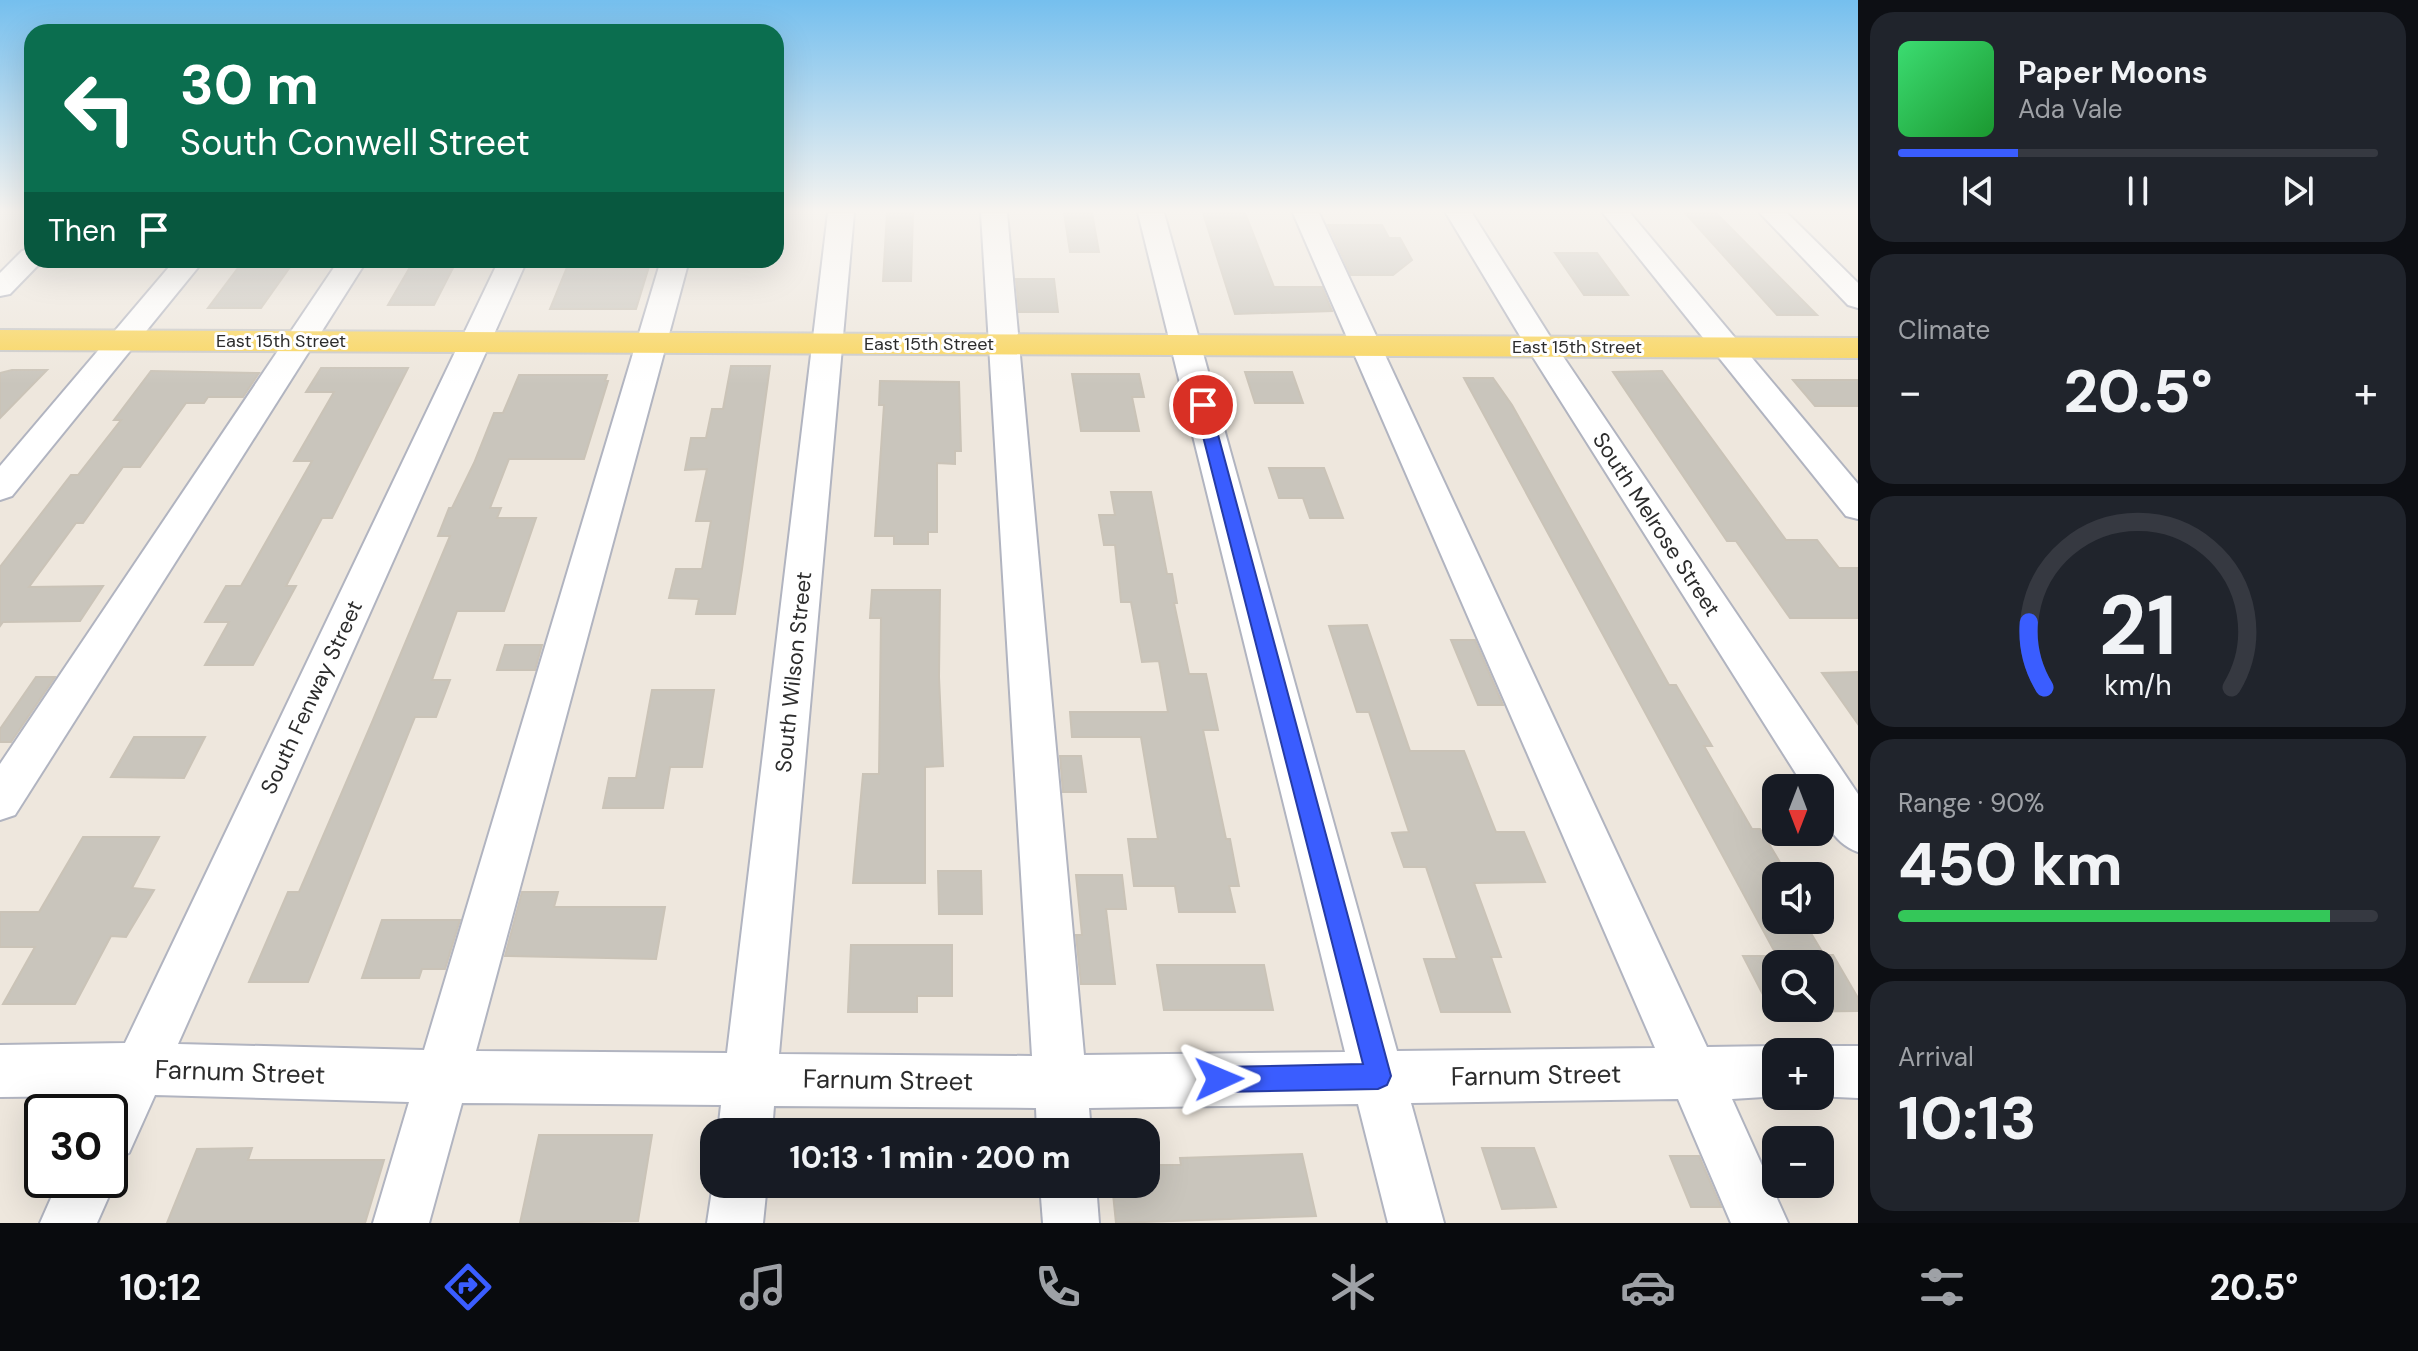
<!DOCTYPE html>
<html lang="en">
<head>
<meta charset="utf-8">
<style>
	:root { --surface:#171b24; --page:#20242c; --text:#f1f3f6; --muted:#9ea1a6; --line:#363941; --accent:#3a5dff }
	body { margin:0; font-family:"DM Sans",sans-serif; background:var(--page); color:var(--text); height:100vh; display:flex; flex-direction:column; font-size:30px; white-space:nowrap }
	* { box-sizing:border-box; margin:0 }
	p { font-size:26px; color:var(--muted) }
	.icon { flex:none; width:44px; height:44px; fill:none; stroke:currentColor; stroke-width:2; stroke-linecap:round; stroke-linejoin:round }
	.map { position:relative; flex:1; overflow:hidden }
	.side { display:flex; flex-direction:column; gap:12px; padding:12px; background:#0d0f14; width:560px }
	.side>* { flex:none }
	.banner { position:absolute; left:24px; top:24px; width:760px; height:244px; border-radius:24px; box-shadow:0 8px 32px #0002; background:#0b6e4f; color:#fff; overflow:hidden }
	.needle { width:52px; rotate:180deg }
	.controls { position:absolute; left:1762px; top:774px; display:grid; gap:16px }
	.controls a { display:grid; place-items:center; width:72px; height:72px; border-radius:16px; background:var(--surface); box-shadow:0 8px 32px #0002; font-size:40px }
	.speed { position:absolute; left:24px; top:1094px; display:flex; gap:16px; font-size:40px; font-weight:700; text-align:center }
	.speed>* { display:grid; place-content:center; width:104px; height:104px; border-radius:50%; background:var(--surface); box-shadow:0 8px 32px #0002; line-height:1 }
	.speed .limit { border:4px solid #111; border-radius:12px; background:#fff; color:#111 }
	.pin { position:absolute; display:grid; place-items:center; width:68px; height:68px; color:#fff; margin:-34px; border:4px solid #fff; border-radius:50%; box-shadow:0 2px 8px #0007 }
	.me { position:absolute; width:88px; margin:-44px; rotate:89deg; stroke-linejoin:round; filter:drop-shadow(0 0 6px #0008) }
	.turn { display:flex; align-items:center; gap:28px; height:168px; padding:0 24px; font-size:36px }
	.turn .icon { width:104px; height:104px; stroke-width:2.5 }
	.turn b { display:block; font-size:56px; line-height:68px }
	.then { display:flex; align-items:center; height:76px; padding:0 24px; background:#0003; gap:16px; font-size:30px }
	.big { font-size:60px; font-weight:800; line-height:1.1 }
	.side .widget { flex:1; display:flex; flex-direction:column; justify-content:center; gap:12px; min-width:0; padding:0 28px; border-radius:24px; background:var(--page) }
	.side .dial { align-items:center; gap:0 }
	.dial svg { height:208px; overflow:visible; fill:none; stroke:var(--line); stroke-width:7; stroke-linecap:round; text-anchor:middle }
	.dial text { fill:var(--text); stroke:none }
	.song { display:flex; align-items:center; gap:24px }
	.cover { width:96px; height:96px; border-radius:12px; background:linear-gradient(135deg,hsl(140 70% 55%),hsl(130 70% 35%)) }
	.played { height:8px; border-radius:4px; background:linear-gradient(90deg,var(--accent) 25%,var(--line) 25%) }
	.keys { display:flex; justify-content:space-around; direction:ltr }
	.heat { display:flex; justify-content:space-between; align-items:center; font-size:44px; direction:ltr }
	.charge { height:12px; border-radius:6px; background:linear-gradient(90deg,#34c759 90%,var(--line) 0) }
	.trip { position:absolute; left:700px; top:1118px; width:460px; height:80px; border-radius:24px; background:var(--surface); box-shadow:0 8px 32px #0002; font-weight:800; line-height:80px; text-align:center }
	.menu { display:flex; height:128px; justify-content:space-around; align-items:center; background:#090b0e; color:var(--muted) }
	.menu .icon { width:56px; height:56px }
	.menu .selected { color:var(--accent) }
	.menu b { font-size:36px; color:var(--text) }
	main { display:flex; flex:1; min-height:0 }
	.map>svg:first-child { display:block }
	.building { fill:#c9c5bc; stroke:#cac3b7; stroke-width:2; fill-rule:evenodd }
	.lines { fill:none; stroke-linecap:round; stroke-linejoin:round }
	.minor-casing { stroke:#b1b4c0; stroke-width:4 }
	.major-casing { stroke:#c8c8c8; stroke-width:4 }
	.minor { fill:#fff; fill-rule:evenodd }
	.major { fill:#f9d457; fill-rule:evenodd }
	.route { fill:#3a5dff; stroke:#263ca6; stroke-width:2 }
	.labels { text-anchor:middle; stroke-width:6; stroke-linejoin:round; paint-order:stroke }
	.far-street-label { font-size:18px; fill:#2c2c2c; stroke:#fff }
	.street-label { font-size:22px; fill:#2c2c2c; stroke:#fff }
	.near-street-label { font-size:26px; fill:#2c2c2c; stroke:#fff }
</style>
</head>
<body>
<main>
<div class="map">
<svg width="1858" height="1223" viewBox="0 0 1858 1223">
	<rect width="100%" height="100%" fill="#eee7dd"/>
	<g class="building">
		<polygon points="887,213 913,213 911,281 883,281"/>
		<polygon points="1064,213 1092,213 1099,252 1070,252"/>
		<polygon points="1203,213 1245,213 1274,287 1322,287 1332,311 1235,314"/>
		<polygon points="1685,213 1716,213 1817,315 1777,315"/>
		<polygon points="1328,225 1382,225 1389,238 1400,238 1412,260 1393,275 1351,275"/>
		<polygon points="1555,253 1597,253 1628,295 1584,295"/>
		<polygon points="244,260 295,260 261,308 208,308"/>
		<polygon points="457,260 434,305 388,305 413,262"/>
		<polygon points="570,260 651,260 636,309 550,309"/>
		<polygon points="1016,279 1054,279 1058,312 1019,312"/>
		<polygon points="731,366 770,366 742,569 735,614 696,614 699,599 669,598 676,569 702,569 711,521 696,521 707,469 685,470 691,438 706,438 712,409 723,409"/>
		<polygon points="321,368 408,368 332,518 322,518 286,586 296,586 253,665 205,665 229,622 205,622 226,586 241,586 312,461 294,461 334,392 306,392"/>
		<polygon points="12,370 47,370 0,418 0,373"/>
		<polygon points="151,371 259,373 243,397 208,397 204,403 186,403 140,467 123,467 83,523 76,523 29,587 103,586 80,621 3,622 0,626 0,567 71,475 78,475 121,420 114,420"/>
		<polygon points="1662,371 1786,540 1817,540 1839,568 1858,568 1858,618 1790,618 1736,541 1727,541 1613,372"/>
		<polygon points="1245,372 1292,372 1303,403 1255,403"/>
		<polygon points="1072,374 1139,374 1144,397 1132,397 1139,431 1081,431"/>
		<polygon points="519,375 607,375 605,381 608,381 584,459 509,459 490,508 501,508 497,518 536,518 504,611 457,611 432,680 450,680 436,717 415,717 308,982 249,982 288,892 299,892 373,720 450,536 438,536 449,508 452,508 474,463 494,413 503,413"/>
		<path d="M1464,378h29l19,27 157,280h7l36,61h-8l48,83h8l18,30 9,17h-11v44h27l21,35h9l25,43v13l-86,1 -29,-56h34zM1776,964h44v44h-44z"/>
		<polygon points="1793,380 1858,380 1858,406 1815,406"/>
		<polygon points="880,381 959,382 961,451 955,451 955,464 937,463 937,532 928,532 928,544 894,544 894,536 875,536 884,405 879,405"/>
		<polygon points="1269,468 1324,468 1343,518 1310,518 1303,498 1279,498"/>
		<polygon points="1111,492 1151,492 1167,574 1172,574 1177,603 1174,603 1189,674 1206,674 1218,730 1203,730 1226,839 1230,839 1239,886 1229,886 1235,912 1179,912 1175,886 1134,886 1128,839 1158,839 1141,737 1072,737 1070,712 1168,712 1159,661 1142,662 1131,602 1121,602 1115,545 1104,545 1099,515 1115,515"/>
		<polygon points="872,590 940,590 939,677 943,766 925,767 925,883 853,883 863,774 879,774 881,618 870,618"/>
		<polygon points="1367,625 1410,751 1464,751 1496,832 1524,832 1545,882 1474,883 1501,957 1491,957 1510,1012 1441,1012 1424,959 1457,959 1426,867 1404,867 1392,833 1409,832 1369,712 1357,712 1329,626"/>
		<polygon points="1451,640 1475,640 1503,705 1478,705"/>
		<polygon points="505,645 542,645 535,670 497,670"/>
		<polygon points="1858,672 1858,724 1822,673"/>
		<polygon points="36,677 55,677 11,742 0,742 0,729"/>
		<polygon points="652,690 714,690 702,767 670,767 663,808 603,808 609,778 636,778"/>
		<polygon points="134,737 205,737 184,778 111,777"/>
		<polygon points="1060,756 1081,756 1086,792 1063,792"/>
		<polygon points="83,837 159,837 132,888 154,890 126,937 111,936 75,1004 3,1004 35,947 0,947 0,912 39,912"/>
		<polygon points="938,871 981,871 982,914 939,914"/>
		<polygon points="1076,875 1122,875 1126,909 1106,909 1115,984 1081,984 1076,935 1082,935"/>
		<polygon points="522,892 558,892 554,907 665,907 656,959 505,956"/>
		<polygon points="382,920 460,920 445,969 422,969 419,978 362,978"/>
		<polygon points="851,945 952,945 952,996 917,996 917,1012 848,1012"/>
		<polygon points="1157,965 1264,965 1273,1010 1164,1010"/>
		<polygon points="539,1135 652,1135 638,1221 520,1223"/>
		<polygon points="252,1148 248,1160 384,1160 365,1223 167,1223 197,1149"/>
		<polygon points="1482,1148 1534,1148 1556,1207 1502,1209"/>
		<polygon points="1302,1154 1316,1216 1116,1223 1112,1184 1146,1184 1146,1165 1181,1165 1180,1158"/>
		<polygon points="1670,1156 1699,1156 1721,1207 1691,1207"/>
	</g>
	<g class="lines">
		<defs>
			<g id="minor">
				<polygon points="828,213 854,213 779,1054 1032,1056 981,213 1007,213 1084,1055 1345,1052 1138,213 1164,213 1397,1051 1655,1048 1293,213 1319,213 1707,1047 1776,1046 1791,1052 1776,1052 1776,1096 1781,1096 1732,1099 1788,1223 1731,1223 1678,1099 1411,1103 1444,1223 1388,1223 1358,1104 1089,1108 1091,1132 1037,1132 1036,1108 774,1106 772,1132 718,1132 721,1105 462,1103 429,1223 373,1223 409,1102 155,1095 129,1153 110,1161 110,1112 92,1112 100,1096 0,1097 0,1045 125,1043 499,260 527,260 178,1044 424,1050 661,260 689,260 476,1051 727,1053"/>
				<path d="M1446,213h26l84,133 302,448v58c-27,-10 -38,-36 -38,-64h-15l-279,-442z"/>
				<polygon points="1603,213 1630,213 1858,484 1858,519 1846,516"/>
				<polygon points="1760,213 1787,213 1858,283 1858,308 1848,305"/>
				<polygon points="32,249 32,260 43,260 10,294 0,296 0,273 22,251"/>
				<polygon points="175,260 204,260 12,496 0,500 0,466"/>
				<polygon points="339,260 367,260 15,815 0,820 0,764"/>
				<polygon points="1820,1046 1858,1046 1858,1098 1815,1096 1820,1096 1820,1052 1805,1052"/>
				<polygon points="110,1166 116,1180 97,1223 40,1223 59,1180 110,1180"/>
				<polygon points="714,1177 714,1184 767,1184 763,1223 707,1223"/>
				<polygon points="1040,1184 1096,1184 1099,1223 1043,1223"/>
			</g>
			<polygon id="major" points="0,330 1858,338 1858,358 0,350"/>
		</defs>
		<use href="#minor" class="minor-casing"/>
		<use href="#major" class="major-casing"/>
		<use href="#minor" class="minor"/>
		<use href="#major" class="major"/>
	</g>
	<linearGradient id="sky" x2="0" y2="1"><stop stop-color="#75bfee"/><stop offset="0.55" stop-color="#f7f4f0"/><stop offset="1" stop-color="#f7f4f0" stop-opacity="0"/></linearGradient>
	<rect width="1858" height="384" fill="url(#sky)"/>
	<polygon class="route" points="1203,400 1210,405 1391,1076 1387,1085 1378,1089 1219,1092 1211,1088 1207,1079 1211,1070 1219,1067 1363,1064 1195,405"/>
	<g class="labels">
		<g class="far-street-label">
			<text x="281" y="347">East 15th Street</text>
			<text x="929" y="350">East 15th Street</text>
			<text x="1577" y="353">East 15th Street</text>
		</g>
		<g class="street-label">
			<text transform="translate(1657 524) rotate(57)" y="8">South Melrose Street</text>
			<text transform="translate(793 672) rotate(-84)" y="8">South Wilson Street</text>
			<text transform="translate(311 697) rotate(-65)" y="8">South Fenway Street</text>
		</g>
		<g class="near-street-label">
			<text transform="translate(240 1072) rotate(2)" y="9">Farnum Street</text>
			<text transform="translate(1536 1075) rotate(-1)" y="9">Farnum Street</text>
			<text transform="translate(888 1080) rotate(1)" y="9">Farnum Street</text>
		</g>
	</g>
</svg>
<div class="controls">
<a><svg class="needle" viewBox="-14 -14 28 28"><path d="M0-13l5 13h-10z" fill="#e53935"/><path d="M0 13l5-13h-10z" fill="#9ea1a6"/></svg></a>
<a><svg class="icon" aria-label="sound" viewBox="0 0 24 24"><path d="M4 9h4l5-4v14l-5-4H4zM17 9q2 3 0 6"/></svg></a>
<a><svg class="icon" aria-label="search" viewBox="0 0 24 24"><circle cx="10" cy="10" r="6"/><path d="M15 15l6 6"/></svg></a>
<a>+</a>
<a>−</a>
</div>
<div class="speed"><div class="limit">30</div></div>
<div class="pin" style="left:1203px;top:405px;background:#d93025"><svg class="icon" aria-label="arrive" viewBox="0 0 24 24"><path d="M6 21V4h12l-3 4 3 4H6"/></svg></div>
<svg class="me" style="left:1219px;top:1079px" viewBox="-20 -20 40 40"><path d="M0-17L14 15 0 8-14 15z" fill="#3a5dff" stroke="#fff" stroke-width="4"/></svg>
<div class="trip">10:13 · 1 min · 200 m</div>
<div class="banner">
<div class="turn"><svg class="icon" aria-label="left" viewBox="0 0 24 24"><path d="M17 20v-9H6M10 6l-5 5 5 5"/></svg><div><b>30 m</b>South Conwell Street</div></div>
<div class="then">Then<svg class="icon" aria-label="arrive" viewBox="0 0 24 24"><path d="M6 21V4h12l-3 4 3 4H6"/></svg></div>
</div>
</div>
<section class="side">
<div class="widget">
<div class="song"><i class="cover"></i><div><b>Paper Moons</b><p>Ada Vale</p></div></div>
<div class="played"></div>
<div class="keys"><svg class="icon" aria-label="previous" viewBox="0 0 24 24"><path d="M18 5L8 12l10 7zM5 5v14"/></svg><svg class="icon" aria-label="pause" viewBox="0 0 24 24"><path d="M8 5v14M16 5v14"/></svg><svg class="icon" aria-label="next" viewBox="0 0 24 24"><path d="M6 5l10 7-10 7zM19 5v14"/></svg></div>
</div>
<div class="widget"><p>Climate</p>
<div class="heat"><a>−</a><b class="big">20.5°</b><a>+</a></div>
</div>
<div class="widget dial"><svg viewBox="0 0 100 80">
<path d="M14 69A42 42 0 1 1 86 69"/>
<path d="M14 69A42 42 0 0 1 8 44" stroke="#3a5dff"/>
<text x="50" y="56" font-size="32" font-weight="700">21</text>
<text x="50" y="72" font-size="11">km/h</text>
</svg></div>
<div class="widget"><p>Range · 90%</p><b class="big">450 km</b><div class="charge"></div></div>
<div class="widget"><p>Arrival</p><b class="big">10:13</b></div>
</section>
</main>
<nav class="menu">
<b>10:12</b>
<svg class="icon selected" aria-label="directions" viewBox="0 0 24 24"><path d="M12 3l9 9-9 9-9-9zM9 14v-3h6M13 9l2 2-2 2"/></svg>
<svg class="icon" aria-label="music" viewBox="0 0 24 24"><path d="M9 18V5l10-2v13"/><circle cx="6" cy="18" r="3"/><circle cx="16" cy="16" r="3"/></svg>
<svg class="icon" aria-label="phone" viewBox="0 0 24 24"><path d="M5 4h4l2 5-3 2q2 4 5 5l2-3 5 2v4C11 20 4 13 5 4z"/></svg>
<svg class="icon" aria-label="climate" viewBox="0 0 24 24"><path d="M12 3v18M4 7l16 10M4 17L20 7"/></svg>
<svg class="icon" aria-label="car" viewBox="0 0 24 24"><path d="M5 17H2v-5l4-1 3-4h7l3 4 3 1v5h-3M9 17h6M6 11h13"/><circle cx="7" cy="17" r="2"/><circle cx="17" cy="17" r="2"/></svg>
<svg class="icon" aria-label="filters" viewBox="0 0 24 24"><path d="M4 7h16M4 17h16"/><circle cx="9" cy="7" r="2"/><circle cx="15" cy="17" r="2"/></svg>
<b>20.5°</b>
</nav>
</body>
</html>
